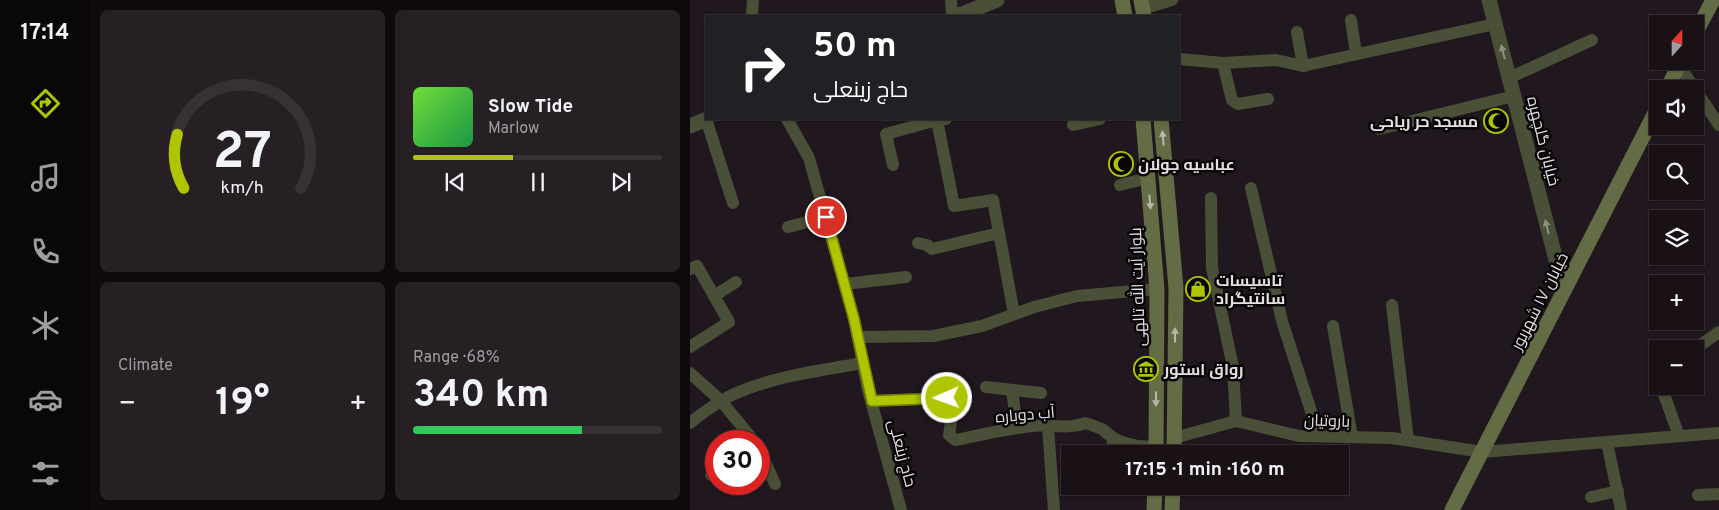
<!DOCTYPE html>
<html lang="en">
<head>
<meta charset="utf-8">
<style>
	:root { --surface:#191116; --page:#261f23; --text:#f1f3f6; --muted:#9f9da1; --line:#373135; --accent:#b0c501 }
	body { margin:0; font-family:Overpass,Cairo,sans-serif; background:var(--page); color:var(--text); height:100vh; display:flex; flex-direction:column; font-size:19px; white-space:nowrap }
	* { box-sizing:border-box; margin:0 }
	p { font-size:16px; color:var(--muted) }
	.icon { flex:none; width:28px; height:28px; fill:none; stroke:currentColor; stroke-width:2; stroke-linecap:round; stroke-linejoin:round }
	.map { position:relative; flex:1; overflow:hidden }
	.drawer { display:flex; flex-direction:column; gap:10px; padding:10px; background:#0e090c; width:600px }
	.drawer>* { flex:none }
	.hud { position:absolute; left:15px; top:15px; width:475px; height:105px; border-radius:0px; box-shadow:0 1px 4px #0004,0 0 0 1px var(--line); background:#202124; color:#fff; overflow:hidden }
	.needle { width:32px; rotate:21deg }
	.controls { position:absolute; left:959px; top:15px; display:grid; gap:10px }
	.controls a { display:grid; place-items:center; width:55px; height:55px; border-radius:0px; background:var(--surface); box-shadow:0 1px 4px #0004,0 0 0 1px var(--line); font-size:25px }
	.speed { position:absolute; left:15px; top:430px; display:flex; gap:10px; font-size:25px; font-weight:700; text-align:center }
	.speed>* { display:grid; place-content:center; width:65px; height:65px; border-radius:50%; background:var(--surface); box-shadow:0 1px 4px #0004,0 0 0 1px var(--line); line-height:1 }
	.speed .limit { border:8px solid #d22; background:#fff; color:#111 }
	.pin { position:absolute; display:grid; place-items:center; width:42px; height:42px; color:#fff; margin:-21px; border:2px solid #fff; border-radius:50%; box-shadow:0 1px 5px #0007 }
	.me { position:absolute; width:55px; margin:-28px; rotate:268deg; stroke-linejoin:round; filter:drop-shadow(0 0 4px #0008) }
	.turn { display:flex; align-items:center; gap:18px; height:105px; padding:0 25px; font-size:22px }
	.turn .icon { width:65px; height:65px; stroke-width:2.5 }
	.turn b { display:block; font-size:35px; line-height:42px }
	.big { font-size:38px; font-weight:700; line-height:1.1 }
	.drawer .widget { flex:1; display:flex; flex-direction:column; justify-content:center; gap:8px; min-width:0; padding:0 18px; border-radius:8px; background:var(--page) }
	.drawer .dial { align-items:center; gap:0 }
	.dial svg { height:130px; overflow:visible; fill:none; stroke:var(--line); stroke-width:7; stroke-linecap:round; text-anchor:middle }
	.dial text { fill:var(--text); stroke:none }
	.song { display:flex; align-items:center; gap:15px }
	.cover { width:60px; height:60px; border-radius:8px; background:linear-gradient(135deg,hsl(100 70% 55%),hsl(140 70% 35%)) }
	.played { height:5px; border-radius:2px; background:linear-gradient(90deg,var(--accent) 40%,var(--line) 40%) }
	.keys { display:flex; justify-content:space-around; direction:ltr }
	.heat { display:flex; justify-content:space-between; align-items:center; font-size:28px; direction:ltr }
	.charge { height:8px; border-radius:4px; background:linear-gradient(90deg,#34c759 68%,var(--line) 0) }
	.drawer .tiles { flex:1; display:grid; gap:10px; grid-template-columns:repeat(2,1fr) }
	.trip { position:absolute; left:371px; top:445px; width:288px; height:50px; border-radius:0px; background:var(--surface); box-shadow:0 1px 4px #0004,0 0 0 1px var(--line); font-weight:700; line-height:50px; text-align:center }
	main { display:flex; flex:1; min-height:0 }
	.tab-bar { display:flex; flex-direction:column; width:90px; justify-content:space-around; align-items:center; background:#0a0709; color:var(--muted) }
	.tab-bar .icon { width:35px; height:35px }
	.tab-bar .selected { color:var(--accent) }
	.tab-bar b { font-size:22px; color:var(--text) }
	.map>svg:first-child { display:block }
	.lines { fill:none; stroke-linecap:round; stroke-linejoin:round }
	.minor { stroke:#4a4f37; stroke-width:12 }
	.tertiary { stroke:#4a4f37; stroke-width:15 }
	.secondary { stroke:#646c45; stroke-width:15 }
	.oneway { fill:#908f84 }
	.oneway2 { fill:#b8b6ac }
	.route-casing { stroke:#728001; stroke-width:12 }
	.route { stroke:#b0c501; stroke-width:9 }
	.labels { text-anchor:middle; stroke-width:5; stroke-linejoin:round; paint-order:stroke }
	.poi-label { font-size:16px; font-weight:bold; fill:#e5dee3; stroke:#080507; text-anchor:start }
	.street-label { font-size:16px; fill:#e5dee3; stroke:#080507 }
</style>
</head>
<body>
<main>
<nav class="tab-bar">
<b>17:14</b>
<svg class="icon selected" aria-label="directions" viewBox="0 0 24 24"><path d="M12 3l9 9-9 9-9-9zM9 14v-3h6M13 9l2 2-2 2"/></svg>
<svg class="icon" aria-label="music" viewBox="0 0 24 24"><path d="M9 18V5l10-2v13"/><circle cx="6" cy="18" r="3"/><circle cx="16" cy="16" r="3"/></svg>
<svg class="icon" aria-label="phone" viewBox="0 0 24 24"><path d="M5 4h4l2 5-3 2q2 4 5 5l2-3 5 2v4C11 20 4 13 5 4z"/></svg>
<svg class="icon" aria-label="climate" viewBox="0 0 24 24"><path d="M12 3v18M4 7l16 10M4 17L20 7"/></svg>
<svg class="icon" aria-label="car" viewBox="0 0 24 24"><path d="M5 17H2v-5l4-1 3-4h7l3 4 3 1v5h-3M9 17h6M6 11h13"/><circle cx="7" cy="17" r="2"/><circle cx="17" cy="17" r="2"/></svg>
<svg class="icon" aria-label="filters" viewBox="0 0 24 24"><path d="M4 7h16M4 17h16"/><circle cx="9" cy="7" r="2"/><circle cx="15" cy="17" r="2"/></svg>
</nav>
<section class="drawer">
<div class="tiles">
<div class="widget dial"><svg viewBox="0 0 100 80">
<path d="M14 69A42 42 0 1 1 86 69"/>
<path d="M14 69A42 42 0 0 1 10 36" stroke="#b0c501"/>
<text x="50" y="56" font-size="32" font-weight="700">27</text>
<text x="50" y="72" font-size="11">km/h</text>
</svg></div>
<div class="widget">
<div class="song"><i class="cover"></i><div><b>Slow Tide</b><p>Marlow</p></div></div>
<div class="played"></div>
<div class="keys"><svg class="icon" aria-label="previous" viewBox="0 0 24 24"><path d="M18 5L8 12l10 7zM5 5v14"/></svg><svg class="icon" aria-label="pause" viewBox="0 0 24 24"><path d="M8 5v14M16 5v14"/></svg><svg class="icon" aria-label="next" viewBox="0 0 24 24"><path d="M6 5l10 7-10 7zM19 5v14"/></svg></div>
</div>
<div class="widget"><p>Climate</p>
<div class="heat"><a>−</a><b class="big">19°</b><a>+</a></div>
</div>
<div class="widget"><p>Range · 68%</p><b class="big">340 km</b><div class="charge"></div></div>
</div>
</section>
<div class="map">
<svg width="1029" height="510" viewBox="0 0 1029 510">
	<rect width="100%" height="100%" fill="#21171e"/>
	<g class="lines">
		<g class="minor">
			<polyline points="261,0 262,16"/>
			<polyline points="452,9 482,0"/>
			<polyline points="62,16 63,0"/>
			<polyline points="661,20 666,54"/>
			<polyline points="607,32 613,66"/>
			<polyline points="489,59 533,63 586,60 613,66 805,24"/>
			<polyline points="533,63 542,100 548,104 578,99"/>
			<polyline points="989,65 1005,89"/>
			<polyline points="819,78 902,40"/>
			<polyline points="1005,89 1029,125"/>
			<polyline points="16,119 43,203"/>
			<polyline points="97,119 119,158 164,319 178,390 211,510"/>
			<polyline points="256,119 247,120 264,206 303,200 324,314"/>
			<polyline points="383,125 410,119"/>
			<polyline points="689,129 824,96"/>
			<polyline points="203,165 196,134 247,120"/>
			<polyline points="430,185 458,178"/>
			<polyline points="561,188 592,321 629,436"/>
			<polyline points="521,198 522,268 543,367 546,421"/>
			<polyline points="98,227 136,217"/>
			<polyline points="228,243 237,245 242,249 309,233"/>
			<polyline points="0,269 7,266 39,322 0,347"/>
			<polyline points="155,284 216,277"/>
			<polyline points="24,296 46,282"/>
			<polyline points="702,305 718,440"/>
			<polyline points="643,326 662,437"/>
			<polyline points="169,337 243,336 292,326 344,307 387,296 467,289"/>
			<polyline points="1005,349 1029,332"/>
			<polyline points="0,373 31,401 64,441"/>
			<polyline points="971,386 989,436"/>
			<polyline points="296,387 351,393"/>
			<polyline points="322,390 327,428"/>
			<path d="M181,401l76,-3 7,4 -5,33 6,5c25,-5 51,-11 77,-14 20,-2 35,4 54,-3l16,6 11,9 9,4 16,4 18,1"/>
			<path d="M0,423c15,-12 31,-24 49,-31 37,-16 84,-22 124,-29"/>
			<polyline points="358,427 364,510"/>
			<polyline points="484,438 546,421 609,436 702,438 792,452 1029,433"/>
			<polyline points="917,442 931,510"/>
			<polyline points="69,448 85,484"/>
			<polyline points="422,454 423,438"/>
			<polyline points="21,475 26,472"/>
			<polyline points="396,488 412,486"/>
			<polyline points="1008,495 1029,494"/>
			<polyline points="901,497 928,491"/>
		</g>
		<g class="tertiary">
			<polyline points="799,0 874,291"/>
			<polyline points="267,16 307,0"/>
			<polyline points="0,126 17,119"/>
		</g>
		<g class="secondary">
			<polyline points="432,0 435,16"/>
			<polyline points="451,0 454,16"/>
			<polyline points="1005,34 1023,0"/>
			<polyline points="977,89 991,61"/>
			<polyline points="453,119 467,289 466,454"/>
			<polyline points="471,119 486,288 484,454"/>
			<polyline points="464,510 465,486"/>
			<polyline points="482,510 483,486"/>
			<polyline points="762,510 968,107"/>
		</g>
	</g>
	<defs><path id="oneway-solid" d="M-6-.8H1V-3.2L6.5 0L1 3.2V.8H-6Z" transform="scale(1.25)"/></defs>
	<g class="oneway">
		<use href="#oneway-solid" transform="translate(813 52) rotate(-104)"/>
		<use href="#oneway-solid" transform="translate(857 227) rotate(-104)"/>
	</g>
	<g class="oneway2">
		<use href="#oneway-solid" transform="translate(473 138) rotate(-95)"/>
		<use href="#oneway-solid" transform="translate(460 202) rotate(85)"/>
		<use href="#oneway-solid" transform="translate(485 335) rotate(-90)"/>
		<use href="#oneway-solid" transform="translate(466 399) rotate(91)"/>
	</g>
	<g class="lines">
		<defs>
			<polyline id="route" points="136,217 164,319 182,401 257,398"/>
		</defs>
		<use href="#route" class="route-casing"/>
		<use href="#route" class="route"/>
	</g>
	<defs>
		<symbol id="mosque-ring" viewBox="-11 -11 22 22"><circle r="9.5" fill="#080507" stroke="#b0c501" stroke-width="1.5"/><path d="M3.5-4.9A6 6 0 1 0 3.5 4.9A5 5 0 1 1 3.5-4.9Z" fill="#b0c501"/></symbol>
		<symbol id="shop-ring" viewBox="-11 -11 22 22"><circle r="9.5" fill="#080507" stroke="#b0c501" stroke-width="1.5"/><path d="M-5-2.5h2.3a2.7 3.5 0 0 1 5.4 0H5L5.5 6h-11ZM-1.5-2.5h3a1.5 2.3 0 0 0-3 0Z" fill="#b0c501"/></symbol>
		<symbol id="museum-ring" viewBox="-11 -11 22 22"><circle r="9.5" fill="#080507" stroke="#b0c501" stroke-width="1.5"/><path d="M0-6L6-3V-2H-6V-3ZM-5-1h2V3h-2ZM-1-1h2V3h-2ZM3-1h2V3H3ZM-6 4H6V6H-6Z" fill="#b0c501"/></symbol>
	</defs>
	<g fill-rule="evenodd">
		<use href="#mosque-ring" x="792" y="107" width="28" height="28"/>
		<use href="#mosque-ring" x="417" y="150" width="28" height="28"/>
		<use href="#shop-ring" x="494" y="275" width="28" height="28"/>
		<use href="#museum-ring" x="442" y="355" width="28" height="28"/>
	</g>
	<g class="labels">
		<g class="poi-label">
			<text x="788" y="127" text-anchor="end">مسجد حر ریاحی</text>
			<text x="448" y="170">عباسیه جولان</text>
			<text x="526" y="286">تاسیسات<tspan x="526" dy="18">سانتیگراد</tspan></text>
			<text x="474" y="375">رواق استور</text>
		</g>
		<g class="street-label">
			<text transform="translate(854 141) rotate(76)" y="6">خیابان گلچهره</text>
			<text transform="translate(447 287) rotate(-92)" y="6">بلوار آیت الله تالهی</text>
			<text transform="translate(849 301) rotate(-63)" y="6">خیابان ۱۷ شهریور</text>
			<text transform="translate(335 414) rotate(-5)" y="6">آب دوباره</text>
			<text transform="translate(637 420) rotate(2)" y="6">باروتیان</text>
			<text transform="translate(213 453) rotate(75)" y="6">حاج زینعلی</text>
		</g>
	</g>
</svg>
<div class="controls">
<a><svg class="needle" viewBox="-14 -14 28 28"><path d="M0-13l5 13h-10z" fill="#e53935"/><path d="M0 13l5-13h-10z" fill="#9f9da1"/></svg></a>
<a><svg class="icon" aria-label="sound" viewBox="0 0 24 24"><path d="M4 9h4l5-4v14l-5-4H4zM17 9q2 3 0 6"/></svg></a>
<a><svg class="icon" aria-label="search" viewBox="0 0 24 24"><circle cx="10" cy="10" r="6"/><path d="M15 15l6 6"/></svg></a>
<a><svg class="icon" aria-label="layers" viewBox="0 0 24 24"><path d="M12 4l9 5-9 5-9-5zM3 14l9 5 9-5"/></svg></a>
<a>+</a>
<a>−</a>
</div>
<div class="speed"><div class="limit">30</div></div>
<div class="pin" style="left:136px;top:217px;background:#d93025"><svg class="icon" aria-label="arrive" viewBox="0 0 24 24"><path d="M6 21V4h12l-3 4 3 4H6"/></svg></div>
<svg class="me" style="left:257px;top:398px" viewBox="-20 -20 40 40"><circle r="17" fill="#b0c501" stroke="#fff" stroke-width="3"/><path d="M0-11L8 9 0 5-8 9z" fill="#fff"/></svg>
<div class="trip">17:15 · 1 min · 160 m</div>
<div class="hud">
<div class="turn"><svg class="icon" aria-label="right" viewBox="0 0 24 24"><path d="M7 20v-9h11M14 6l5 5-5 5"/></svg><div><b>50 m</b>حاج زینعلی</div></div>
</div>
</div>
</main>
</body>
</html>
